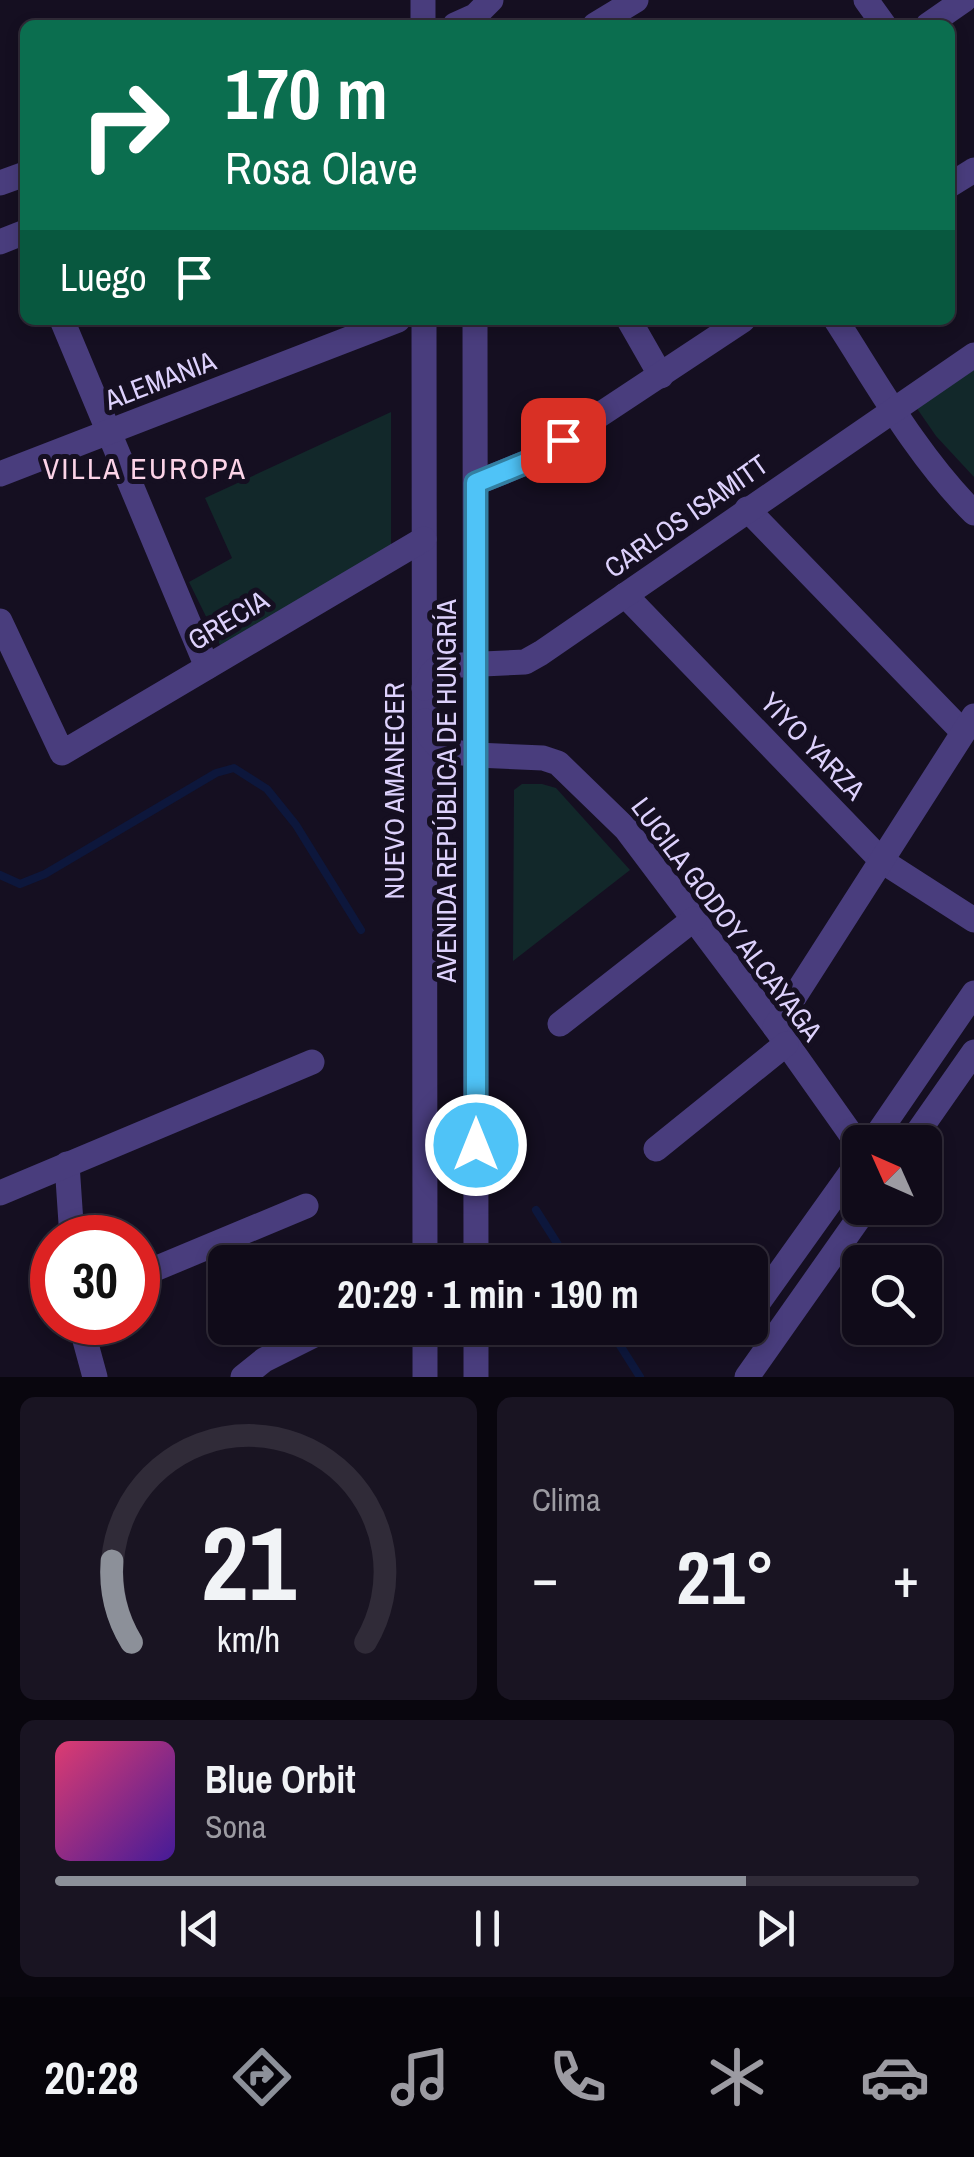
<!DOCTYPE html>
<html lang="es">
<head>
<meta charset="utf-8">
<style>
	:root { --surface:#100b19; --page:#191422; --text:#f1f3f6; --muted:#9c9ba2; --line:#302b38; --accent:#8c9099 }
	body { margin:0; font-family:"Archivo Narrow",sans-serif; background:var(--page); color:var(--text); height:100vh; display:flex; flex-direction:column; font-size:38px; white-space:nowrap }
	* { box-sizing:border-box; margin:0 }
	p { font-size:32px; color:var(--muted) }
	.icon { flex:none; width:55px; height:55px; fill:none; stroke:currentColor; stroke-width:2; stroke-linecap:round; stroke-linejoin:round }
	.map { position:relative; height:1377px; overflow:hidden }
	.drawer { display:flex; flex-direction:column; gap:20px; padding:20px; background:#09060e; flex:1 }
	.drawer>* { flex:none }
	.guide { position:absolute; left:20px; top:20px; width:935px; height:305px; border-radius:15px; box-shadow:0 5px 15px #0003,0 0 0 2px var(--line); background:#0b6e4f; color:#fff; overflow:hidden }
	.needle { width:65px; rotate:315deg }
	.controls { position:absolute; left:842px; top:1125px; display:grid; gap:20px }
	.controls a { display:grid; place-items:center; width:100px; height:100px; border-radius:15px; background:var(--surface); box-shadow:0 5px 15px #0003,0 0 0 2px var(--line); font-size:50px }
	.speed { position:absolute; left:30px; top:1215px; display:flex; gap:20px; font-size:50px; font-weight:700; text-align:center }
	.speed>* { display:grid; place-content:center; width:130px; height:130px; border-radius:50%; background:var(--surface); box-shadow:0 5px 15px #0003,0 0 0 2px var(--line); line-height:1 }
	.speed .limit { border:15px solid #d22; background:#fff; color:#111 }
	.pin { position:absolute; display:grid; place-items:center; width:85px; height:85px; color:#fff; margin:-42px; border-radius:20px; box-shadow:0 5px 15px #0006 }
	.me { position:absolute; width:110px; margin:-55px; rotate:0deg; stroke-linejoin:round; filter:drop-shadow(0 0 8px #0008) }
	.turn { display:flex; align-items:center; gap:35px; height:210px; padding:0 40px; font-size:45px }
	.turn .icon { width:130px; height:130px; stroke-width:2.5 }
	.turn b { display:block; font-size:70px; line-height:85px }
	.then { display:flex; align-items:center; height:95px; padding:0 40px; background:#0003; gap:20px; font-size:38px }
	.big { font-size:75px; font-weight:700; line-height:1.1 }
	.drawer .tile { flex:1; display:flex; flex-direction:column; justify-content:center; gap:15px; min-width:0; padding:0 35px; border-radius:15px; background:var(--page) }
	.drawer .dial { align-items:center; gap:0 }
	.dial svg { height:260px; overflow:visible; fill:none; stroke:var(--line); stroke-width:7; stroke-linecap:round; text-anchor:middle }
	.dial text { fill:var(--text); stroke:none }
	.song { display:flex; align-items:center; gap:30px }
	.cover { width:120px; height:120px; border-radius:15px; background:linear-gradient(135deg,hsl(340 70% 55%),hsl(260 70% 35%)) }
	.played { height:10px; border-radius:5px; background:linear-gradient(90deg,var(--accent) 80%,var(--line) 80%) }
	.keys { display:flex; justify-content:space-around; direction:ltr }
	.heat { display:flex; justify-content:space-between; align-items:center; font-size:55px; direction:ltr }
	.drawer .tiles { flex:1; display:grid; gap:20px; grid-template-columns:1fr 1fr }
	.tile:last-child { grid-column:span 2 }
	.trip { position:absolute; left:208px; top:1245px; width:560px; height:100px; border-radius:15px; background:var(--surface); box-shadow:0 5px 15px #0003,0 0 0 2px var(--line); font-weight:700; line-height:100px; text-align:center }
	.tabs { display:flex; height:160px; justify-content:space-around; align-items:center; background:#06040a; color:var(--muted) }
	.tabs .icon { width:70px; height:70px }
	.tabs .current { color:var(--accent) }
	.tabs b { font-size:45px; color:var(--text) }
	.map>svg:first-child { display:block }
	.green { fill:#12282a }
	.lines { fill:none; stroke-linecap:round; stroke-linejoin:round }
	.stream { stroke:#0d173c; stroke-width:8 }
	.minor { stroke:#493d7d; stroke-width:25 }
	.route-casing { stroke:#337fa1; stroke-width:25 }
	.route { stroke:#4fc3f7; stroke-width:18 }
	.labels { text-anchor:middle; stroke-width:10; stroke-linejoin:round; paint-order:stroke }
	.street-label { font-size:28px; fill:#ddd1fc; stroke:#150f21 }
	.neighbourhood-label { font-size:30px; letter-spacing:2.5px; fill:#fcd3e7; stroke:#150f21 }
</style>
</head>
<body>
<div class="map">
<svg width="974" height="1377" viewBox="0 0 974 1377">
	<rect width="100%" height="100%" fill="#150f21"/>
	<g class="green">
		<polygon points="974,368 974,477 936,436 916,407"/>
		<polygon points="391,412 391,552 221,647 189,582 232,558 205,498"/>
		<polygon points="522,784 542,784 556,788 630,870 513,961 514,790"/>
	</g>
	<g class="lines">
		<g class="stream">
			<polyline points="0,875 20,884 45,874 216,773 234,768 267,789 296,825 361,930"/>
			<polyline points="536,1210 569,1262"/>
			<polyline points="609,1328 640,1377"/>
		</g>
		<g class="minor">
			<polyline points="423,0 423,25"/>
			<polyline points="866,0 884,25"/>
			<polyline points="455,25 475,16 491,0"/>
			<polyline points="595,25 636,0"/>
			<polyline points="928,25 964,0"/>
			<polyline points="0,183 25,174"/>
			<polyline points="950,185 974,170"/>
			<polyline points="0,242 25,232"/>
			<polyline points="62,320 207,667"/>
			<polyline points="424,320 425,1262"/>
			<polyline points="475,320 476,1262"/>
			<polyline points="629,320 661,376"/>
			<path d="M836,320c43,67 82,137 138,193"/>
			<polyline points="0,474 398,320"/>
			<polyline points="476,483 530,461 743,320"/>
			<polyline points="747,509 963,732"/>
			<polyline points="625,595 882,861 974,920"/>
			<polyline points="0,621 62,753 424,539"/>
			<polyline points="424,688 432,673 440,666 525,662 541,653 974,355"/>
			<polyline points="425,721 430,737 439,747 448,751 476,755 543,758 558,763 626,829 775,1027 860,1147"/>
			<polyline points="560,1024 694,919"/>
			<polyline points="775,1027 974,716"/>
			<polyline points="872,1142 974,993"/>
			<polyline points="911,1142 974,1052"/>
			<polyline points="656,1149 786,1044"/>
			<polyline points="67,1164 72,1238"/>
			<polyline points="0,1193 312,1062"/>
			<polyline points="138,1276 306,1206"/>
			<polyline points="750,1314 860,1160"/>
			<polyline points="80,1322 95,1377"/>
			<polyline points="425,1328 425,1377"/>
			<polyline points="476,1328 476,1377"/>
			<polyline points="243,1377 264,1360 328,1328"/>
			<polyline points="747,1377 866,1208"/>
		</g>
	</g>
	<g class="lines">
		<defs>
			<polyline id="route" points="476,1145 476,483 530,461 563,440"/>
		</defs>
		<use href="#route" class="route-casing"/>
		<use href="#route" class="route"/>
	</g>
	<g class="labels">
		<g class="street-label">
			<text transform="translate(160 380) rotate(-21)" y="10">ALEMANIA</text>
			<text transform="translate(686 516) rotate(-35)" y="10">CARLOS ISAMITT</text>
			<text transform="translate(228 620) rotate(-31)" y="10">GRECIA</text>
			<text transform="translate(813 746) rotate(46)" y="10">YIYO YARZA</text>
			<text transform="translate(394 791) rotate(-90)" y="10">NUEVO AMANECER</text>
			<text transform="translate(446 791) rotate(-90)" y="10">AVENIDA REPÚBLICA DE HUNGRÍA</text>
			<text transform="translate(727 919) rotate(53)" y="10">LUCILA GODOY ALCAYAGA</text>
		</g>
		<g class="neighbourhood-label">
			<text x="145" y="479">VILLA EUROPA</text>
		</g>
	</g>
</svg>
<div class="controls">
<a><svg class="needle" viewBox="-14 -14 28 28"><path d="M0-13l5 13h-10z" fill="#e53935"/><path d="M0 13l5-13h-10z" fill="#9c9ba2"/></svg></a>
<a><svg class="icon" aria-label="search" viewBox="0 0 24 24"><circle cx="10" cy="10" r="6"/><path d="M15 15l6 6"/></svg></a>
</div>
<div class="speed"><div class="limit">30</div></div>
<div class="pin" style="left:563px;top:440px;background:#d93025"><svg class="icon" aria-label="arrive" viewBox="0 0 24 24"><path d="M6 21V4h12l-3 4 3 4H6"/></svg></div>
<svg class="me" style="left:476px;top:1145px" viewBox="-20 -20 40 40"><circle r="17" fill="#4fc3f7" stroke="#fff" stroke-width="3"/><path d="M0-11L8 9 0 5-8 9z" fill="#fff"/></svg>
<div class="trip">20:29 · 1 min · 190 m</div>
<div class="guide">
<div class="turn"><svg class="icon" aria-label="right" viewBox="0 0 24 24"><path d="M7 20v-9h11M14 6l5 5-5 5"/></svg><div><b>170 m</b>Rosa Olave</div></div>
<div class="then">Luego<svg class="icon" aria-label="arrive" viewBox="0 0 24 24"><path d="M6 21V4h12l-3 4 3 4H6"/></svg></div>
</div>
</div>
<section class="drawer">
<div class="tiles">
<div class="tile dial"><svg viewBox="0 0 100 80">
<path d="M14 69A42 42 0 1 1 86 69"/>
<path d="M14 69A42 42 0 0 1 8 44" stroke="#8c9099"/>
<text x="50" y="56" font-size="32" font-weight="700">21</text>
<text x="50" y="72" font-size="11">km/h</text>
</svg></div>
<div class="tile"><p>Clima</p>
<div class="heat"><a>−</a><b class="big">21°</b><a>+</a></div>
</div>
<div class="tile">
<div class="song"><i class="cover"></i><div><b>Blue Orbit</b><p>Sona</p></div></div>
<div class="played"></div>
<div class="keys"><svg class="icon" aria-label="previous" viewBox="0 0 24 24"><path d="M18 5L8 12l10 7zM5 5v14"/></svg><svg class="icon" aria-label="pause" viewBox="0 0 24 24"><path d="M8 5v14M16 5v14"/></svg><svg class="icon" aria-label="next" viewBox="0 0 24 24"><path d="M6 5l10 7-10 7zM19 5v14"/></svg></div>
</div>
</div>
</section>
<nav class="tabs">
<b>20:28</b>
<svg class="icon current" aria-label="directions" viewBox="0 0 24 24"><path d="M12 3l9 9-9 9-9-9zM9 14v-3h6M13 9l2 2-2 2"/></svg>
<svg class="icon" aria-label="music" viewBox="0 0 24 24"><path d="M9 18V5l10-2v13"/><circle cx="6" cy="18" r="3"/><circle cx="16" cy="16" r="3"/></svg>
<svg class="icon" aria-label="phone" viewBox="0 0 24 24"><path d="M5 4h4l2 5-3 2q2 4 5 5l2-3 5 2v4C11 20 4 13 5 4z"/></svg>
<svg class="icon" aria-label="climate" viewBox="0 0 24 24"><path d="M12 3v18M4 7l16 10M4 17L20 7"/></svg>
<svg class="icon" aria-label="car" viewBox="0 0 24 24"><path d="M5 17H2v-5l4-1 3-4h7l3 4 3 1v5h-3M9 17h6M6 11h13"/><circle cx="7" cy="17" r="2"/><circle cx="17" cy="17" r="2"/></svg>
</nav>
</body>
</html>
